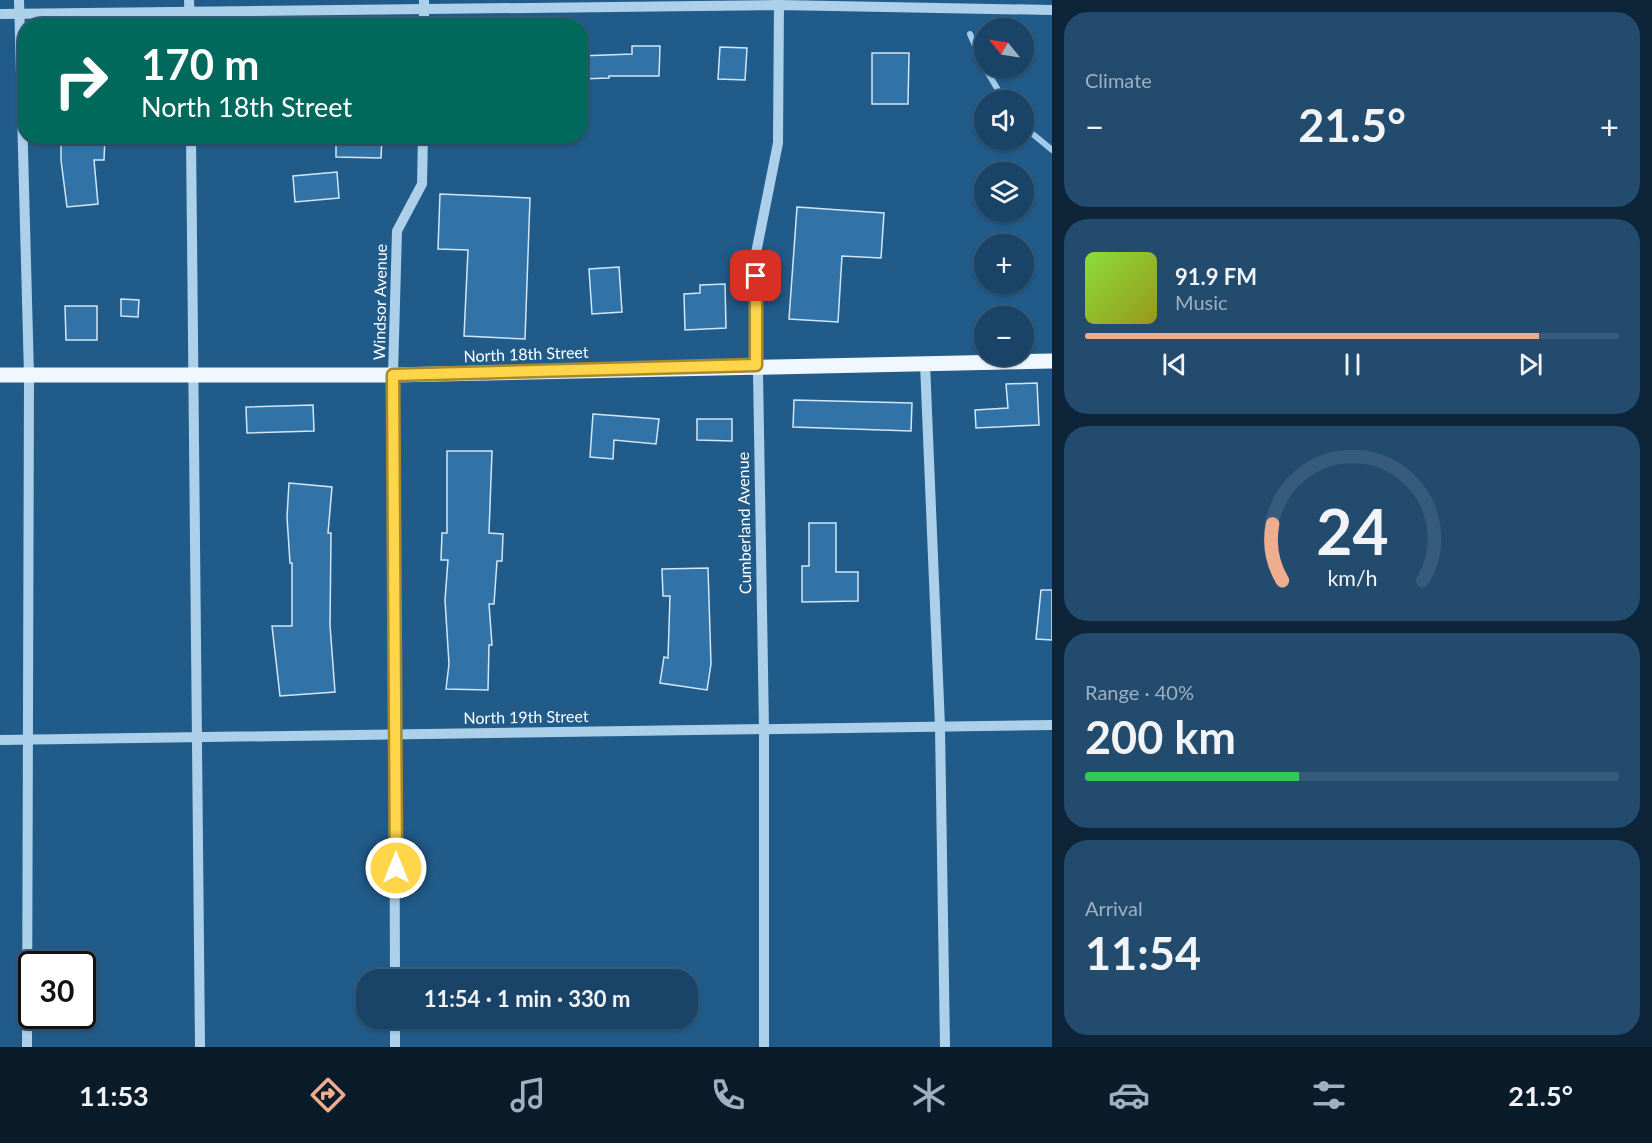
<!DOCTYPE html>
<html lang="en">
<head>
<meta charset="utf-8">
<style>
	:root { --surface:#194467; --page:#224b6d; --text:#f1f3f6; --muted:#9fb0c0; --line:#375c7b; --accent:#eead8d }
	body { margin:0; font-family:Lato,sans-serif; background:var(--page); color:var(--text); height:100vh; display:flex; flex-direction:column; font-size:22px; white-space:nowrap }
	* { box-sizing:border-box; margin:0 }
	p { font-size:20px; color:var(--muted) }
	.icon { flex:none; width:33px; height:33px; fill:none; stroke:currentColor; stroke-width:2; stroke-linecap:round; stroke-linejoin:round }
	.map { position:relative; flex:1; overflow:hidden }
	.sheet { display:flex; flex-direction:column; gap:12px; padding:12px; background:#0e2539; width:600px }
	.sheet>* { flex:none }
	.banner { position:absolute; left:18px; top:18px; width:570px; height:126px; border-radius:24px; box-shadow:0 2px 4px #0004,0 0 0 2px var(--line); background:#00695c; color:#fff; overflow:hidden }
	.needle { width:39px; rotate:300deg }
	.buttons { position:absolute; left:974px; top:18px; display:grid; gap:12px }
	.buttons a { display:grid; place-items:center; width:60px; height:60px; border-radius:50%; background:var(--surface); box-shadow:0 2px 4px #0004,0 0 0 2px var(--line); font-size:30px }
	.speed { position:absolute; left:18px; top:951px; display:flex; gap:12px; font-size:30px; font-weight:700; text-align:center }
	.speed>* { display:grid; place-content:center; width:78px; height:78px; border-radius:50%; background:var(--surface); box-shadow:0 2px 4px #0004,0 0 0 2px var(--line); line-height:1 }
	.speed .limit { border:3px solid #111; border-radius:9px; background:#fff; color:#111 }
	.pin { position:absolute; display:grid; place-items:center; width:51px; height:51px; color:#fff; margin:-26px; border-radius:12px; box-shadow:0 3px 9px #0006 }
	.me { position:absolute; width:66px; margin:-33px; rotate:0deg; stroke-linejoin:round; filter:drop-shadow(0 0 4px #0008) }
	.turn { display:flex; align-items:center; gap:21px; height:126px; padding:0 24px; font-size:27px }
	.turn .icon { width:78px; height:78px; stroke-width:2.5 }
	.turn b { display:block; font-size:42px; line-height:51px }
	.big { font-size:45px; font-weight:700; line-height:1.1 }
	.sheet .card { flex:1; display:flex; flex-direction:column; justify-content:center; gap:9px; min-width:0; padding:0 21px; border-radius:24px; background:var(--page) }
	.sheet .dial { align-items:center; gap:0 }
	.dial svg { height:156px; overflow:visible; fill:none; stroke:var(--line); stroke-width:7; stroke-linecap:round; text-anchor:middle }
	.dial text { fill:var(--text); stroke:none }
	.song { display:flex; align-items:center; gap:18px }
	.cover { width:72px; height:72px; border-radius:9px; background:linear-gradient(135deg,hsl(90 70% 55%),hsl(60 70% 35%)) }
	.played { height:6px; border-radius:3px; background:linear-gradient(90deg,var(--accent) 85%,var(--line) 85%) }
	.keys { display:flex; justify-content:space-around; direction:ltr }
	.heat { display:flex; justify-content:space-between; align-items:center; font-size:33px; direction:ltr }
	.charge { height:9px; border-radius:4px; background:linear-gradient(90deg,#34c759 40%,var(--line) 0) }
	.trip { position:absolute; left:356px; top:969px; width:342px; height:60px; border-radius:24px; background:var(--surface); box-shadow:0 2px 4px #0004,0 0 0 2px var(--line); font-weight:700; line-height:60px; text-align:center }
	.menu { display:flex; height:96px; justify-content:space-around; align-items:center; background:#0a1b29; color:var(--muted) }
	.menu .icon { width:42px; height:42px }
	.menu .current { color:var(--accent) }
	.menu b { font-size:27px; color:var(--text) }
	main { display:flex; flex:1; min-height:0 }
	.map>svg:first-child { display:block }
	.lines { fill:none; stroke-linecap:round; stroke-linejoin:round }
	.stream { stroke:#a0ccec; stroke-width:6 }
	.building { fill:#3173a6; stroke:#d1e7f8; stroke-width:1.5 }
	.minor { stroke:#acd0ea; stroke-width:10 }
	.major { stroke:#f0f7fe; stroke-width:15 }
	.route-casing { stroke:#a68a30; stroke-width:15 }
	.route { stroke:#ffd54a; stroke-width:10 }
	.labels { text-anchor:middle; stroke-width:6; stroke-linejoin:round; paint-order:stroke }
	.street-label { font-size:16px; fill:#fff; stroke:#215b89 }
</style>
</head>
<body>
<main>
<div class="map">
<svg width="1052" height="1047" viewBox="0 0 1052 1047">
	<rect width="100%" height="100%" fill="#215b89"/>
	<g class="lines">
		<g class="stream">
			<polyline points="970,34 984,66"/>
			<polyline points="985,68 1004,100"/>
			<polyline points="1023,126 1052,150"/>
		</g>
	</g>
	<g class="building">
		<polygon points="632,46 660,46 659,76 609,76 609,78 580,79 580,56 632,54"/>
		<polygon points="720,47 747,48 745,80 718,79"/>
		<polygon points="872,53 909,53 908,104 872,104"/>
		<polygon points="61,136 105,136 104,160 94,160 98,204 67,207 61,160"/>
		<polygon points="336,136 382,136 381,158 336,157"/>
		<polygon points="337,172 339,198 295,202 293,176"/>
		<polygon points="440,194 530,198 525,339 464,336 468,250 438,249"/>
		<polygon points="797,207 884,213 881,258 842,256 838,322 789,319"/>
		<polygon points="619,267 622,312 592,314 589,269"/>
		<polygon points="725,284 726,328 685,330 684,294 700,293 700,285"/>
		<polygon points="121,299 139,300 138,317 121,316"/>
		<polygon points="65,306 97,306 97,340 66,340"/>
		<polygon points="1037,383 1039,425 976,428 975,410 1008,408 1006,384"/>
		<polygon points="794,400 912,403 911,431 793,427"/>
		<polygon points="313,405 314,431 247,433 246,407"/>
		<polygon points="593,414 659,419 656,444 614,440 613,459 590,457"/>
		<polygon points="697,419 732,419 732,441 697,440"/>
		<polygon points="447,451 492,451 489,533 503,534 502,561 497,561 494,604 489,604 492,645 489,645 488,690 446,689 449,664 445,600 448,560 441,560 442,533 447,533"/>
		<polygon points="289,483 332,487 328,533 331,533 330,625 335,692 280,696 272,626 292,626 292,563 290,563 287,517"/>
		<polygon points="809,523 836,523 836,572 858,572 858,601 802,602 802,566 809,566"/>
		<polygon points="708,568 711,664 707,690 660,683 664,657 668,658 670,596 663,596 662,569"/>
		<polygon points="1041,590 1052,590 1052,640 1036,639"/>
	</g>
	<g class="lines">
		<g class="minor">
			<polyline points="19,0 29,375 27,1047"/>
			<polyline points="189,0 190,26"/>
			<polyline points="0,14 779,5 1052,10"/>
			<polyline points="424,26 424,0"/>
			<polyline points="191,136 200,1047"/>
			<polyline points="925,363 940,727 945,1047"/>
			<polyline points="0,740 1052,725"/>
			<polyline points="395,980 393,375 397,231 422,184 423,136"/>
			<polyline points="395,1047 395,1018"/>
			<polyline points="764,1047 764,729 756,253 778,143 779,0"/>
		</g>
		<polyline class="major" points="0,375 393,375 1052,361"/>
	</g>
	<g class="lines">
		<defs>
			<polyline id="route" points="396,868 393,375 756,365 756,276"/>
		</defs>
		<use href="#route" class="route-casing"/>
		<use href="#route" class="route"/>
	</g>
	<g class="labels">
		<g class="street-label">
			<text transform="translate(380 302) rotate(-89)" y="6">Windsor Avenue</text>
			<text transform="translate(526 354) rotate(-2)" y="6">North 18th Street</text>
			<text transform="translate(744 523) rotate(-91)" y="6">Cumberland Avenue</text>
			<text transform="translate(526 717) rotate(-1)" y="6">North 19th Street</text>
		</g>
	</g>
</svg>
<div class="buttons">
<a><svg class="needle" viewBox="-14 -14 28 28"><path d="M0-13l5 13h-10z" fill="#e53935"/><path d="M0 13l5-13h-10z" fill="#9fb0c0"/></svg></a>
<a><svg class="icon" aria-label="sound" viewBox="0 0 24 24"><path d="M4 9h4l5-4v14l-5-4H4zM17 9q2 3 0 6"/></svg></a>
<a><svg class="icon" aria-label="layers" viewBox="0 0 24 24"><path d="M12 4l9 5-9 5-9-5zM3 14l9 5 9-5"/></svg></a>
<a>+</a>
<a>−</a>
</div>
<div class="speed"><div class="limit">30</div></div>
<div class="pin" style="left:756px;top:276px;background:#d93025"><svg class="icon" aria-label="arrive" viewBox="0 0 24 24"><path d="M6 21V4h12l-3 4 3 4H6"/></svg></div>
<svg class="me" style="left:396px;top:868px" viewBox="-20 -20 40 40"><circle r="17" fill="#ffd54a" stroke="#fff" stroke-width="3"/><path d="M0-11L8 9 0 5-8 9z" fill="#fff"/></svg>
<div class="trip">11:54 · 1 min · 330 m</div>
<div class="banner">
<div class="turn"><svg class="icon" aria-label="right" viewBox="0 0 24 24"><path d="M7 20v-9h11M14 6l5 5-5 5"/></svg><div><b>170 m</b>North 18th Street</div></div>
</div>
</div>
<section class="sheet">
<div class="card"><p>Climate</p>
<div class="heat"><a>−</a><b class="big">21.5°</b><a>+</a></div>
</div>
<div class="card">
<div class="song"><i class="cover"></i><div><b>91.9 FM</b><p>Music</p></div></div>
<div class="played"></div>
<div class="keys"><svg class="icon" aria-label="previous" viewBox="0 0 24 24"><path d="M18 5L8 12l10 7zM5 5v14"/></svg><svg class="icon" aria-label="pause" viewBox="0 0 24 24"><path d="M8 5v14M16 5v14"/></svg><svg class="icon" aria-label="next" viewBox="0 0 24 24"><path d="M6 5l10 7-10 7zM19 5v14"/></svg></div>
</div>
<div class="card dial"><svg viewBox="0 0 100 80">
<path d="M14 69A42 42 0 1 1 86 69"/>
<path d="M14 69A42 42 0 0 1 9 40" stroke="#eead8d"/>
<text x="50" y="56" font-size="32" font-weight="700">24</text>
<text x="50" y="72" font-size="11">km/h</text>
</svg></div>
<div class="card"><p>Range · 40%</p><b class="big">200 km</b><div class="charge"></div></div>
<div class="card"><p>Arrival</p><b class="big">11:54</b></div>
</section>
</main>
<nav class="menu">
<b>11:53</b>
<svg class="icon current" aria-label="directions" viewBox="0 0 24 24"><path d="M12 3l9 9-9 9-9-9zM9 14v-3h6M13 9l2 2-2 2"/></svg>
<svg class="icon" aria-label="music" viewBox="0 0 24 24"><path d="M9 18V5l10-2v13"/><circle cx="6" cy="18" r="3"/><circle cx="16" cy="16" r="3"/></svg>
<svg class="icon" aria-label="phone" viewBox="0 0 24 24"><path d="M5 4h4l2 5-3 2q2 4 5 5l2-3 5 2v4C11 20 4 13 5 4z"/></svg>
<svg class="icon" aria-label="climate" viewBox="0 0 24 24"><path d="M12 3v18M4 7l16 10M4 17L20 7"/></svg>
<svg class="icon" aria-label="car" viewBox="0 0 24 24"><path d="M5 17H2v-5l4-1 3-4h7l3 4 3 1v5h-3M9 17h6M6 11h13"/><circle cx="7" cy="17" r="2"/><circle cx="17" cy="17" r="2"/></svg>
<svg class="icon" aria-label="filters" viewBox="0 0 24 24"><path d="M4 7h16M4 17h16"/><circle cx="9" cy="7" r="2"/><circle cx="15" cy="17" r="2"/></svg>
<b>21.5°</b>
</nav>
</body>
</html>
